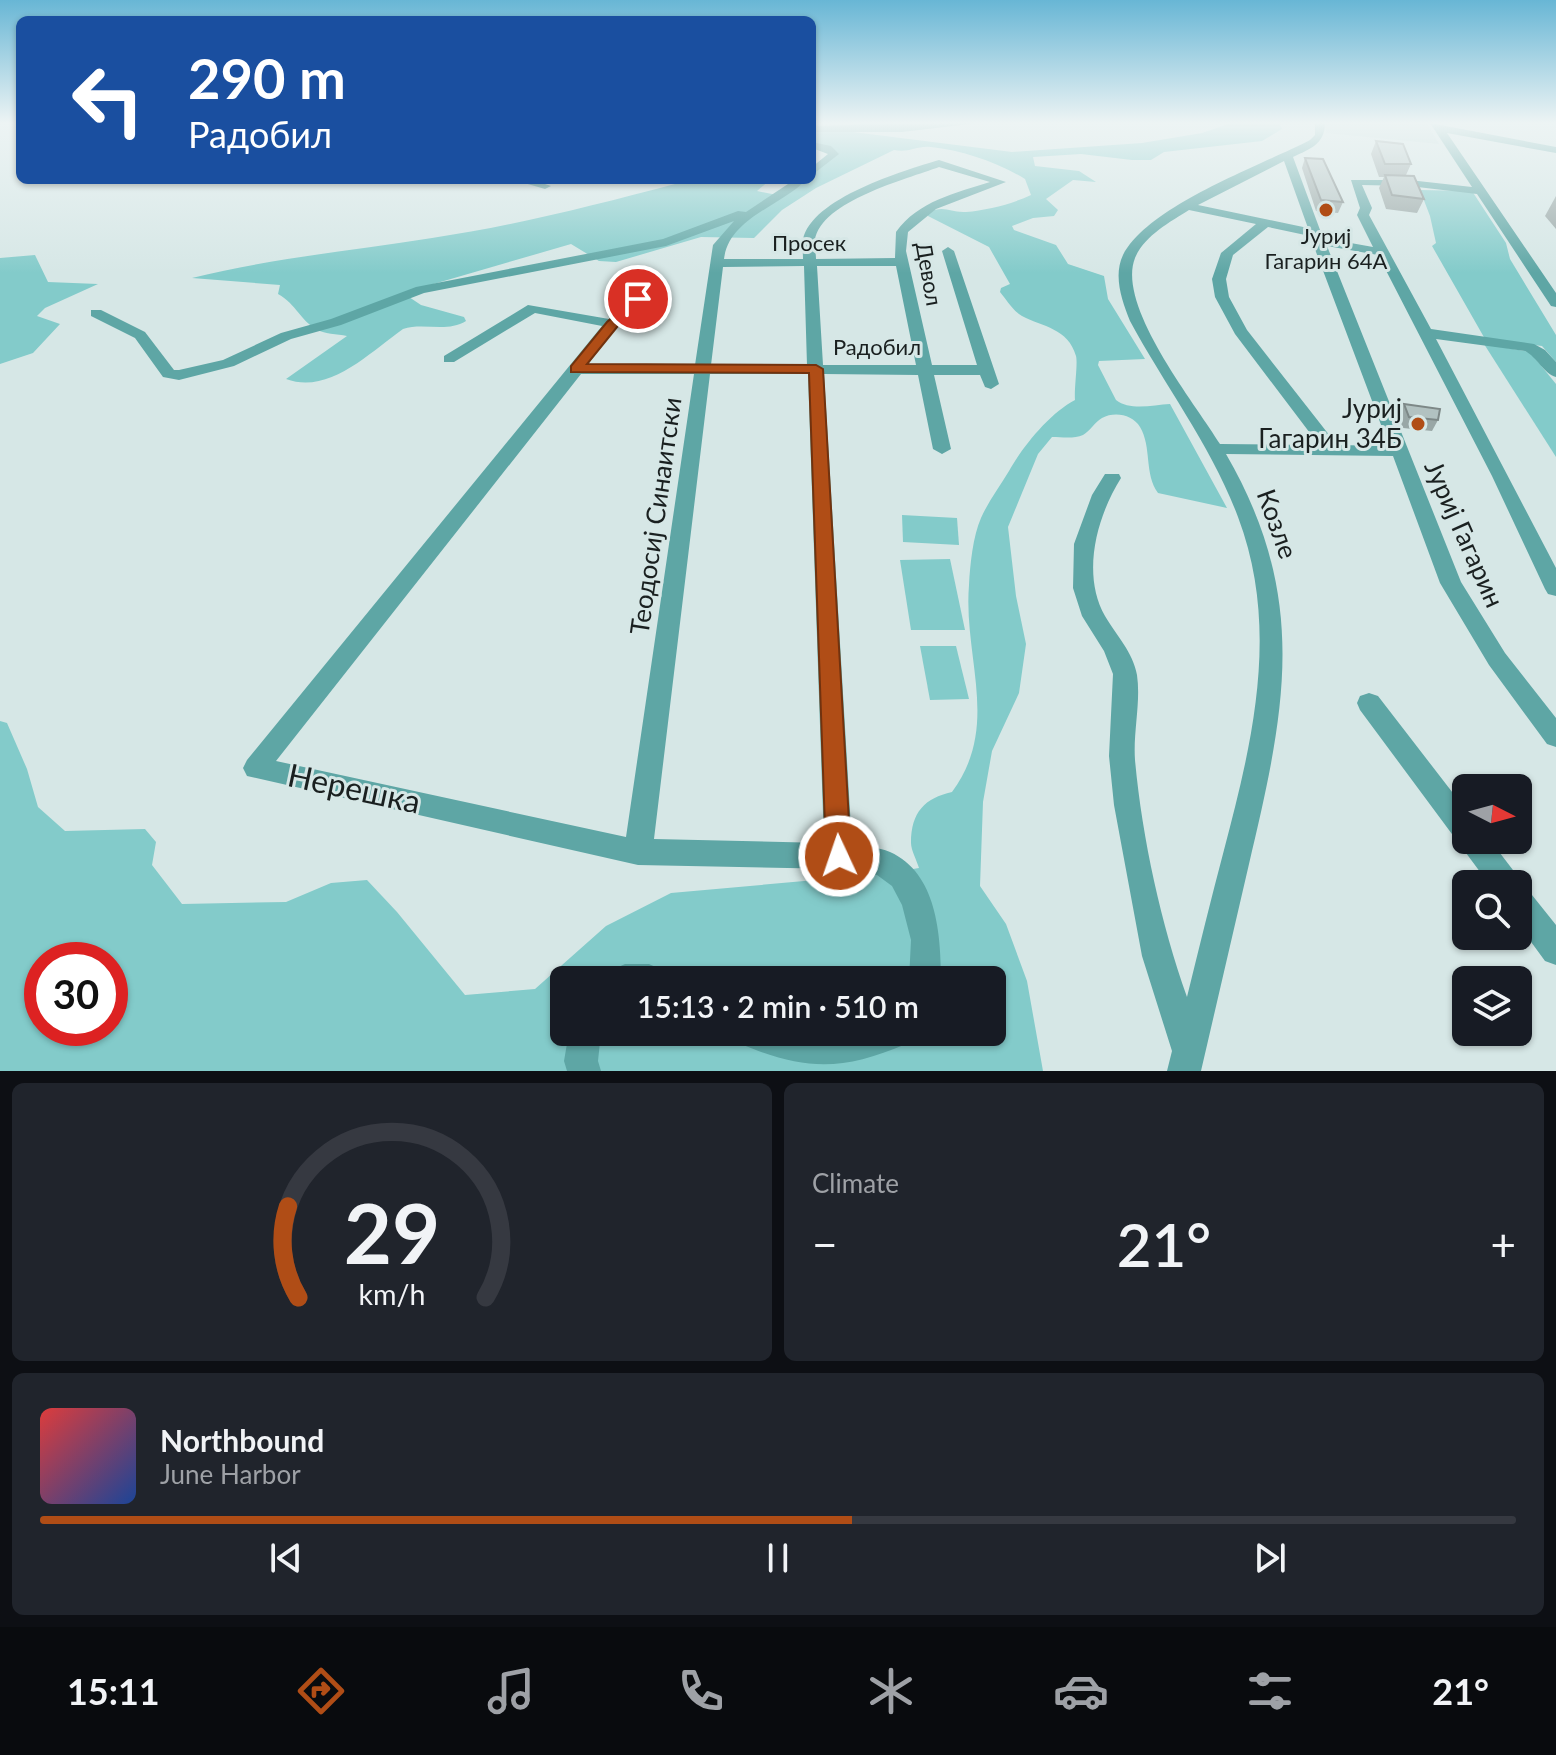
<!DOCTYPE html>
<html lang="en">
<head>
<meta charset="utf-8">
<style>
	:root { --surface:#171b24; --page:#20242c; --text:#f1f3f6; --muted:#9ea1a6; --line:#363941; --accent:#b04d16 }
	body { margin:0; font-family:Lato,sans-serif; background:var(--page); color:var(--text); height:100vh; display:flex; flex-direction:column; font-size:30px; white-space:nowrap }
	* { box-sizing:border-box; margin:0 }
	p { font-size:26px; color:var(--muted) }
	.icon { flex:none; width:44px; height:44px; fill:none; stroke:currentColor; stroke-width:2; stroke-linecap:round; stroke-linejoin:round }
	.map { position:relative; height:1071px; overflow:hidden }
	.panel { display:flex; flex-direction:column; gap:12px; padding:12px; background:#0d0f14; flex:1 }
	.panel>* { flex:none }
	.banner { position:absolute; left:16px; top:16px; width:800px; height:168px; border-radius:12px; box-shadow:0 2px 6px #0004; background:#1a4fa0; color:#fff; overflow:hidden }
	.needle { width:52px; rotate:96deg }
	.buttons { position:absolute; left:1452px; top:774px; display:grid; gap:16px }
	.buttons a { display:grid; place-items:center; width:80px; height:80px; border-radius:12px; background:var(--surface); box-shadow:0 2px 6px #0004; font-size:40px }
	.speed { position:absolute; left:24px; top:942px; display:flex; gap:16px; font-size:40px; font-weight:700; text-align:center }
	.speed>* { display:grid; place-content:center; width:104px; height:104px; border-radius:50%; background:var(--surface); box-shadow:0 2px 6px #0004; line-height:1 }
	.speed .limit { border:12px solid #d22; background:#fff; color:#111 }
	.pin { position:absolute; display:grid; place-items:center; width:68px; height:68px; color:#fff; margin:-34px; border:4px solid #fff; border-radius:50%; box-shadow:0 2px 8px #0007 }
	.me { position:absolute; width:88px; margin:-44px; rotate:357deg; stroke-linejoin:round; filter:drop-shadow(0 0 6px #0008) }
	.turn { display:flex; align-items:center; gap:28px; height:168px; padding:0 40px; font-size:36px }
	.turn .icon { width:104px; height:104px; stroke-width:2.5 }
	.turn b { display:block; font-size:56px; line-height:68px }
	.big { font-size:60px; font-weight:600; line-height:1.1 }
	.panel .widget { flex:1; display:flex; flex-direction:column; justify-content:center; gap:12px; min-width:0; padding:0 28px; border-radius:12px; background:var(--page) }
	.panel .dial { align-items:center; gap:0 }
	.dial svg { height:208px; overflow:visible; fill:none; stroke:var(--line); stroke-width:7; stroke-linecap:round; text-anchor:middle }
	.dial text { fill:var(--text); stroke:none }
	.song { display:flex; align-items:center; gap:24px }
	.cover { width:96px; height:96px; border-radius:12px; background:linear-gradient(135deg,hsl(0 70% 55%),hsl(220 70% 35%)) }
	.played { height:8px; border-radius:4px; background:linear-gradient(90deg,var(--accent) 55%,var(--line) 55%) }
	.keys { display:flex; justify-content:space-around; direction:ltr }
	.heat { display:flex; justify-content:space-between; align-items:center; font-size:44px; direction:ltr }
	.panel .tiles { flex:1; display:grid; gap:12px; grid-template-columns:1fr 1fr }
	.widget:last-child { grid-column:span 2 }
	.trip { position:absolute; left:550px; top:966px; width:456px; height:80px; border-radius:12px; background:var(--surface); box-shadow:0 2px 6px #0004; font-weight:600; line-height:80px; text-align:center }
	.dock { display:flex; height:128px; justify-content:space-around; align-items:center; background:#090b0e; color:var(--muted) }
	.dock .icon { width:56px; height:56px }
	.dock .active { color:var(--accent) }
	.dock b { font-size:36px; color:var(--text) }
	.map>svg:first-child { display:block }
	.built { fill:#c2dbda }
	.green { fill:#83cbca; fill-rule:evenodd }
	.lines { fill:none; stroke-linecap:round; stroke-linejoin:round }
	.minor { fill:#5ea6a5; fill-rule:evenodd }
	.wall { fill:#99a7a6 }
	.building { fill:#b2c2c1; stroke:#7d8887; stroke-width:2 }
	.route { fill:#b04d16; stroke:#72320e; stroke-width:2 }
	.poi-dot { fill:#b04d16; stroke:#d6e7e6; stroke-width:3 }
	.labels { text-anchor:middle; stroke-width:6; stroke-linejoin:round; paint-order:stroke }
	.far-poi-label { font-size:22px; fill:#1a2020; stroke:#d6e7e6 }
	.far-street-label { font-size:22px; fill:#1a2020; stroke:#d6e7e6 }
	.poi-label { font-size:26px; fill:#1a2020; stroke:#d6e7e6; text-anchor:end }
	.street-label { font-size:26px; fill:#1a2020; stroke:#d6e7e6 }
	.near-street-label { font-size:32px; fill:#1a2020; stroke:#d6e7e6 }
</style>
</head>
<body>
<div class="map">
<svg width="1556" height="1071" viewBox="0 0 1556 1071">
	<rect width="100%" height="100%" fill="#d6e7e6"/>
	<polygon class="built" points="1325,123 1427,123 1439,144 1326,133"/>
	<g class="green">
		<path d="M812,123l14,6 35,-6h112l-120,9 159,20 130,-9 60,-10 29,-10h49l2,6 -20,12 -98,11 -13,8h-19l-51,-6 -48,3 2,9 44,5 17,11 -23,-2 -27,19 12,11 -4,6 -21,2 -21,8 2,4 42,15 12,19 36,12 4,23 37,60 -46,2 -1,4 18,35c14,11 37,5 54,4l57,104 -69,-15c-14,-19 -6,-46 -18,-66 -7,-12 -25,-16 -38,-9 -7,4 -12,13 -19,17 -9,4 -21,2 -31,2l-14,17 -30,73 8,69 10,48 -7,49 -27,58 -9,51 -3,84 26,38 21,57 16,90h-1043v-350l7,2 20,46 11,38 27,24 80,-2 11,13 -4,23 30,39 104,-2 45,-19 36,-3 30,32 68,83 70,-6 71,-63 65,-33 212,-19 36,-6c-2,-7 -8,-18 -8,-25 0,-31 14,-45 41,-51 49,-66 11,-134 17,-207 1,-20 4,-49 12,-67 7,-16 19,-32 28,-47 14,-25 41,-58 66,-71 -1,-12 3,-36 1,-44 -8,-28 -33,-29 -54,-40 -9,-5 -16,-17 -22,-24l1,-4 9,-4 -21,-37 -61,-31v-4c18,-7 22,1 38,0 21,-2 46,-8 65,-17l-6,-16c-26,-16 -63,-29 -94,-32 -14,-2 -21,6 -37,3l-78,38 -34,22 -28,28 -53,-1 -85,25 -17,-1 -28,-17 -158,46 -4,7 12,8 43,12 2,4c-19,12 -43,1 -63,8 -34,24 -74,66 -117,50l61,-43c-10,-2 -23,-2 -31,-7 -16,-9 -19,-24 -38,-35l2,-9 -88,-7c80,-20 159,-27 240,-40 82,-12 163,-33 243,-54l4,-4h91l-13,11 25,5 19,-16h11v-8l20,-16 -20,-16zM42,960h68v68h-68zM564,980h428v52h-428z"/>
		<polygon points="1420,190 1472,191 1506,243 1510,259 1556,335 1556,362 1542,346 1485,339 1432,246 1436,243 1430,216"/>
		<polygon points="35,255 48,282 98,284 45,308 37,316 60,324 33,353 0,364 0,258"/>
		<polygon points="1484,344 1530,352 1556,384 1556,457"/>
		<polygon points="902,515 957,518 959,545 903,542"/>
		<polygon points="950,559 965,630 911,630 900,560"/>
		<polygon points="920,646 956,646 969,699 930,700"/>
	</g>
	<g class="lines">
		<g class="minor">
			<polygon points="937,123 978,123 902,132 812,132 812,126"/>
			<path d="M1315,123h10c0,21 -15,26 -32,34l30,81 50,9 -16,-32 3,-7 -9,-28h58l63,7 -42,-64 126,24v6l-109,-20 109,160v14l-5,-1 -74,-112 -68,-8 -47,-1 10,23 -3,7 62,114 103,15 11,6 11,12v15c-12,-3 -19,-20 -31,-26l-89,-12 120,229v28l-8,-2 -3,-5 -53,-113 -114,-221 -51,-9 134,336 44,71 51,65v29l-9,-3 -58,-79 -49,-82 -47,-127 -167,-2c84,145 59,257 23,410 -16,69 -32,138 -48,207h-34l5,-20 -30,-95 -28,-151 -5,-49 4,-82 -9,-23 -22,-35 -9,-28 1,-44 18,-49 13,-21h14l2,4c-24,38 -40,96 -16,138 11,19 28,36 32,59 4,27 -4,57 -2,85 7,77 26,164 52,237 12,-49 24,-98 37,-147 29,-110 56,-222 14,-333 -26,-70 -73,-131 -108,-196 -8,-20 -17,-45 -7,-66 26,-50 137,-89 187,-115l5,-5zM1284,161l24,67 -110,-23zM1189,210l67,14 -35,29 -9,26 3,18 20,37 84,111 -99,-1c-25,-41 -104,-138 -85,-186 9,-22 35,-36 54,-48zM1268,227l42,9 79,210 -52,-1 -90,-115 -18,-33 -3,-18 7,-24z"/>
			<polygon points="812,142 831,146 839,154 812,175 812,167 828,154 812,148"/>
			<path d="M939,160l67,22 -70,27 -28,23 -2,19 26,114h45l-35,-114 6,-4 6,4 45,133 -8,5 -6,-2 -5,-12h-46l17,74 -9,5 -9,-5 -15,-74 -94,-1 28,471c13,2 26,2 38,7 47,21 51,83 51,128h-32l2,-40 -9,-35 -10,-19 -15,-11 -38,-6 -201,-4 -391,-89 -4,-8 4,-8 355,-434 -67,-13 -81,49h-10v-6l84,-51 81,14c19,-19 29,-30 58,-25v6l-25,3 -25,24 -29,37 107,1 18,-120 21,-24 -68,25 -242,47 -83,32 -50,14 -57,27 -55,14 -16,-3 -28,-39 -44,-22v-6h10l44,22 29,38h5l44,-10 58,-27 50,-14 85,-32 247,-48 75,-28 8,1 48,-32h12c-25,26 -77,38 -82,79h79c0,-6 -1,-14 0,-19 8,-42 100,-69 136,-80zM939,167l51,15c-34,11 -72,19 -94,50l-1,26 -79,1c0,-6 -2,-14 -1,-19 6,-39 92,-61 124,-73zM804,266l3,99h-96l12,-98zM817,266h79l20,99h-93zM581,374h113l-68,463 -350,-76zM710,374h98l16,469 -170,-4z"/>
			<polygon points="514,180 533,180 551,186 545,189"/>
			<polygon points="1369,693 1378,696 1466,810 1466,840 1490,840 1516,874 1519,886 1528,890 1556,925 1556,965 1545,961 1518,924 1518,884 1489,884 1360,710 1357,703 1360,696"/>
			<polygon points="625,964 649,964 660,969 665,980 609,980 614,969"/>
			<polygon points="569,1032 601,1032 598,1061 601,1071 567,1071 564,1061"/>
			<path d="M737,1032h49l38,10 16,-1 24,-9h46l-4,12c-63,27 -101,27 -165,0z"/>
		</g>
	</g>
	<g class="wall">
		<polygon points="1376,141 1411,164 1406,175 1424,199 1417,213 1386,209 1379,188 1384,177 1379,177 1371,154"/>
		<polygon points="1305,158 1343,202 1338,213 1316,211 1302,168"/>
		<polygon points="1556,196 1556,229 1545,216"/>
		<polygon points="1404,404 1438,420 1432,431 1403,428 1398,416"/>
	</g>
	<g class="building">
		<polygon points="1376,141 1403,144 1411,164 1385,164"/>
		<polygon points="1305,158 1323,159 1343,202 1321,200"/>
		<polygon points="1385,175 1414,176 1424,199 1392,195"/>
		<polygon points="1404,404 1440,409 1438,420 1409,417"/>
	</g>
	<linearGradient id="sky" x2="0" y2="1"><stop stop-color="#68b6d5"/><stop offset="0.45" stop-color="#edf4f4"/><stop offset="1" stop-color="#edf4f4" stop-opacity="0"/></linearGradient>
	<rect width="1556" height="273" fill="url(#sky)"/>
	<polygon class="route" points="638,295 643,296 643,301 617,327 587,364 816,365 823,369 851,856 848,865 839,868 830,865 826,856 809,373 571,372 571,366 607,322"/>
	<g class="poi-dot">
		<circle cx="1326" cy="210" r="8"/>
		<circle cx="1418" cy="424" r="8"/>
	</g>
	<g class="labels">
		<g class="far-poi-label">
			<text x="1326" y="244">Јуриј<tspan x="1326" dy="25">Гагарин 64А</tspan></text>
		</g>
		<g class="far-street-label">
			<text x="809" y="251">Просек</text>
			<text transform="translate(929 274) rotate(80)" y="8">Девол</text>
			<text x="877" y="355">Радобил</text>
		</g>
		<g class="poi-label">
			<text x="1402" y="418">Јуриј<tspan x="1402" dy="30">Гагарин 34Б</tspan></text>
		</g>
		<g class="street-label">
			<text transform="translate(656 516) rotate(-82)" y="9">Теодосиј Синаитски</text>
			<text transform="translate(1277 524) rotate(70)" y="9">Козле</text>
			<text transform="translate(1464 534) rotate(66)" y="9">Јуриј Гагарин</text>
		</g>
		<g class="near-street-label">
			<text transform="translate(354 789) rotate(12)" y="11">Нерешка</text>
		</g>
	</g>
</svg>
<div class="buttons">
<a><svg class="needle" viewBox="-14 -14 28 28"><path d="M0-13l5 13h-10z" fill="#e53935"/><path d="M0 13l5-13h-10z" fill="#9ea1a6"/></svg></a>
<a><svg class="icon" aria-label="search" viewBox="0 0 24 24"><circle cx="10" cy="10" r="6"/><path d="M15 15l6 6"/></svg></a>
<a><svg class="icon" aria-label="layers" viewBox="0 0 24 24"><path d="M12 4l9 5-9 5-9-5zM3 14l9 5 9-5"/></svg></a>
</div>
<div class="speed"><div class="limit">30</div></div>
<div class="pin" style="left:638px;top:299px;background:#d93025"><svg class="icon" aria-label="arrive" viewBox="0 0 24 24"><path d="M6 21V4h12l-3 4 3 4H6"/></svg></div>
<svg class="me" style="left:839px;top:856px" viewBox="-20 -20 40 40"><circle r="17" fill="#b04d16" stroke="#fff" stroke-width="3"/><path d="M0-11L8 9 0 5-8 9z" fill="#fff"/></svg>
<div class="trip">15:13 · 2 min · 510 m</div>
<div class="banner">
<div class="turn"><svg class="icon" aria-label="left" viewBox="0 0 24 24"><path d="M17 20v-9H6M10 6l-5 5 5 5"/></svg><div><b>290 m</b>Радобил</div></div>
</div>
</div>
<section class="panel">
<div class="tiles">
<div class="widget dial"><svg viewBox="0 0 100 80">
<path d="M14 69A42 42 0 1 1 86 69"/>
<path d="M14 69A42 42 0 0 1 10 34" stroke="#b04d16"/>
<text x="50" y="56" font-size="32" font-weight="700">29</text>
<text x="50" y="72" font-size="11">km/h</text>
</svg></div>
<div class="widget"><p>Climate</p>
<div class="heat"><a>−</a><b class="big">21°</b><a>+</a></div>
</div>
<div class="widget">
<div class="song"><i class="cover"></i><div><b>Northbound</b><p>June Harbor</p></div></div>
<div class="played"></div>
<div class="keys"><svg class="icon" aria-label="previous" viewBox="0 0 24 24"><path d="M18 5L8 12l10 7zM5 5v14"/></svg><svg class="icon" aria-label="pause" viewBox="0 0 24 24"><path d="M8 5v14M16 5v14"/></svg><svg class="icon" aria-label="next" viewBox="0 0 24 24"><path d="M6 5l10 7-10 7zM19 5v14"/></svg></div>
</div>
</div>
</section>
<nav class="dock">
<b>15:11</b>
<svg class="icon active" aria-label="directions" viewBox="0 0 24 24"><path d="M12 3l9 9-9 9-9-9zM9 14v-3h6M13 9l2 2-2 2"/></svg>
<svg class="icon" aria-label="music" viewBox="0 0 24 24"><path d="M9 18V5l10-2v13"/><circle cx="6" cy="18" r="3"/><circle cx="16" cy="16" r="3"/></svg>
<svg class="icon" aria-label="phone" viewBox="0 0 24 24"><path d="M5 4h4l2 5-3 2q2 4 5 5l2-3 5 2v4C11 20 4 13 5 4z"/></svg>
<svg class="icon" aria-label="climate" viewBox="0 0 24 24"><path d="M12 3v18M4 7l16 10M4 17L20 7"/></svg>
<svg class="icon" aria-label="car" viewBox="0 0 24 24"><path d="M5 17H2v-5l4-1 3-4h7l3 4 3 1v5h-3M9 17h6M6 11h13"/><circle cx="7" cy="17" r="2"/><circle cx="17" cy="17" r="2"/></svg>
<svg class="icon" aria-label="filters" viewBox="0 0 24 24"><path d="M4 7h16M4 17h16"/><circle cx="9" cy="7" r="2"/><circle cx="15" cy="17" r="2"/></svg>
<b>21°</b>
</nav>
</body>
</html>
